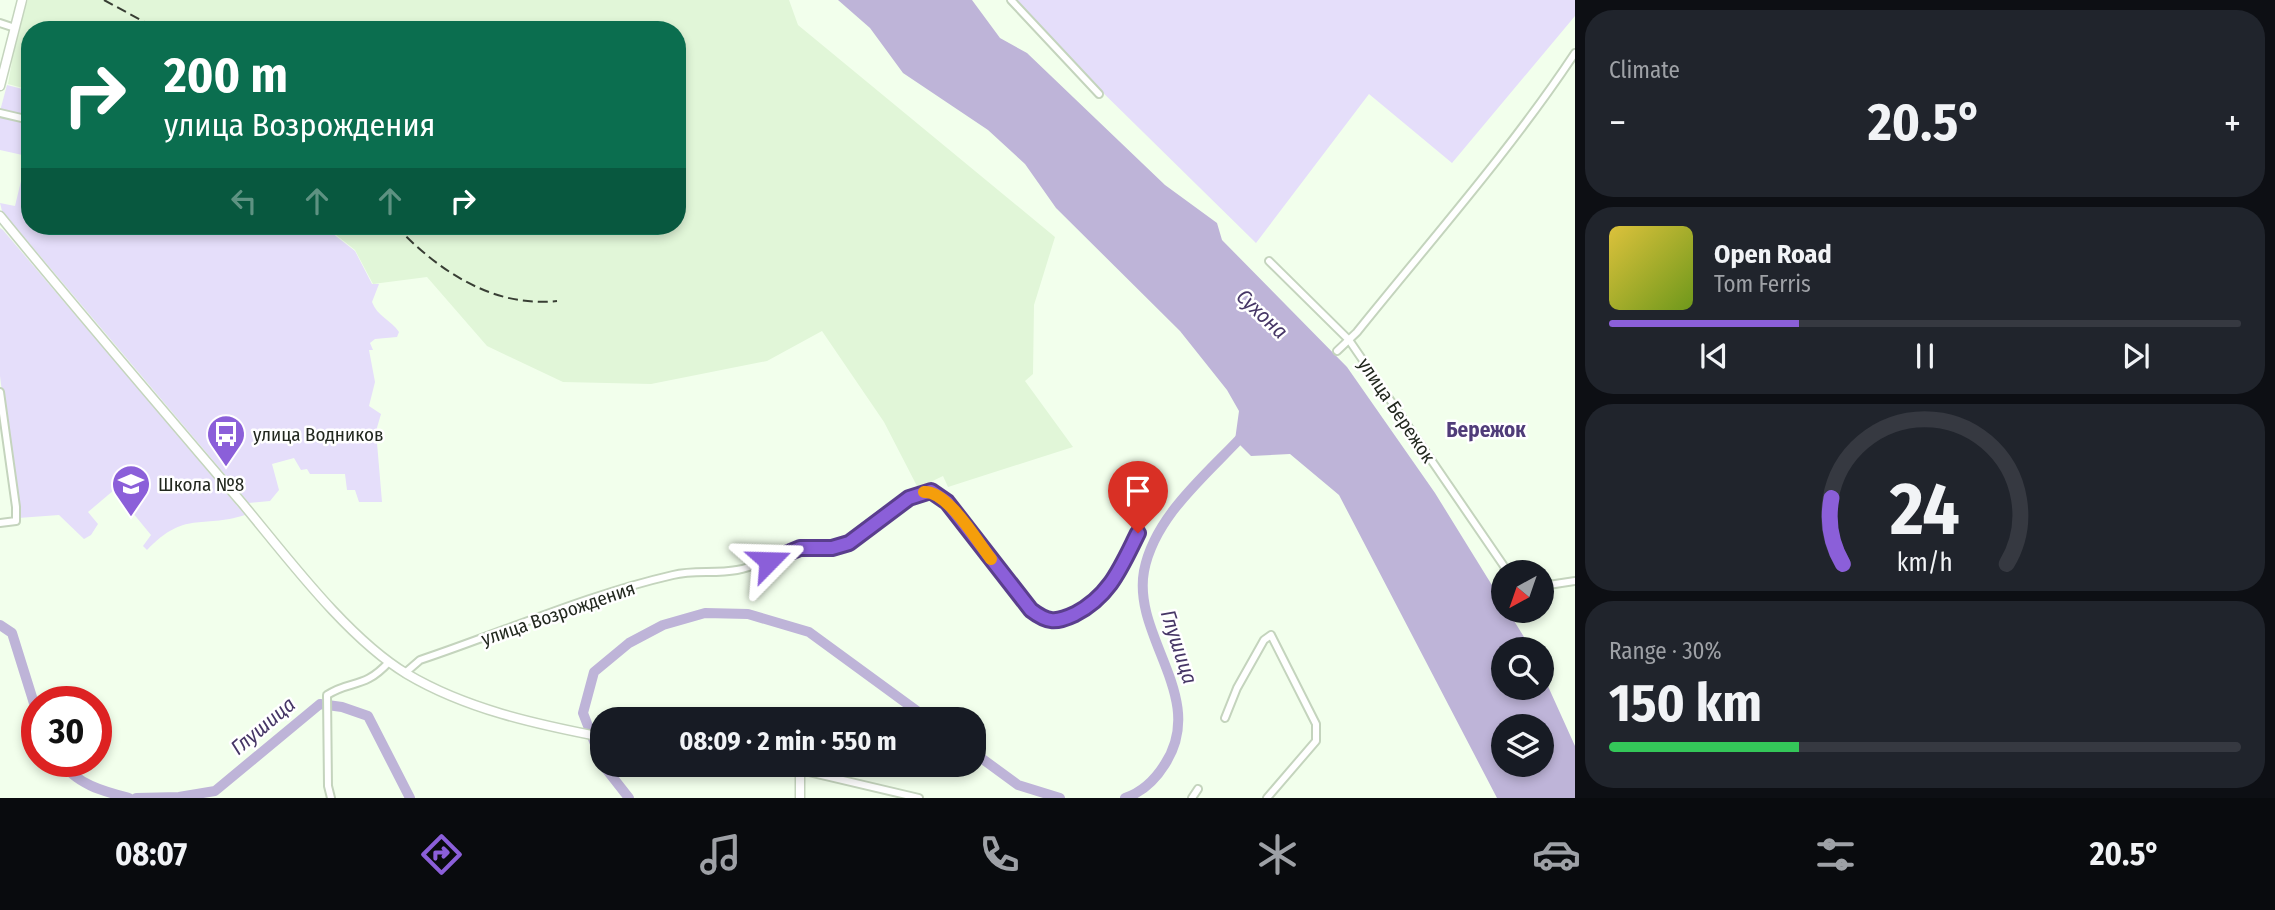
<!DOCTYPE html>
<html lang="en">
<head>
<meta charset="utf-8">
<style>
	:root { --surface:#171b24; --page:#20242c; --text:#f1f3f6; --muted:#9ea1a6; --line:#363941; --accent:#8b5fd9 }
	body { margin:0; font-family:"Fira Sans Condensed",sans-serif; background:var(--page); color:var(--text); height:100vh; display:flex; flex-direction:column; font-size:26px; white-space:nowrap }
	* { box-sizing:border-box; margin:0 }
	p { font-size:23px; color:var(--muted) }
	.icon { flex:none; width:38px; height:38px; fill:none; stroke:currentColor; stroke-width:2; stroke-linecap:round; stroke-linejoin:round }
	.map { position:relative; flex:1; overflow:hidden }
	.panel { display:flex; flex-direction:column; gap:10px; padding:10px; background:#0d0f14; width:700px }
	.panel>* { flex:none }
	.banner { position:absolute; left:21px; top:21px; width:665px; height:214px; border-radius:28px; box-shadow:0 4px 10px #0003; background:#0b6e4f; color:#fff; overflow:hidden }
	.needle { width:46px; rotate:220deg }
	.buttons { position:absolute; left:1491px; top:560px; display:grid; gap:14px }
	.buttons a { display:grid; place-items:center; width:63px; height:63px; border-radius:50%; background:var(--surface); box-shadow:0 4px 10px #0003; font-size:35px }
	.speed { position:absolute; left:21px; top:686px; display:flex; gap:14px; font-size:35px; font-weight:700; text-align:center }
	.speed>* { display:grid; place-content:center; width:91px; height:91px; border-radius:50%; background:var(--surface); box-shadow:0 4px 10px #0003; line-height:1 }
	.speed .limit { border:10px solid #d22; background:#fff; color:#111 }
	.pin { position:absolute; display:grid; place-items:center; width:60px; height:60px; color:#fff; margin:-72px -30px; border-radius:50% 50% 50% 0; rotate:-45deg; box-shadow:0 0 7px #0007 }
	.pin .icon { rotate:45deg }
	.me { position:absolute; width:77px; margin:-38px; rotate:68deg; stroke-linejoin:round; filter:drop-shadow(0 0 5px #0008) }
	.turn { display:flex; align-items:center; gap:24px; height:147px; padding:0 28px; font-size:32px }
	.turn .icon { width:91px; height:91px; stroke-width:2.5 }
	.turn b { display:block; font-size:49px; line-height:60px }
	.lanes { display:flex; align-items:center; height:66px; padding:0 28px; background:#0003; justify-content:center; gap:35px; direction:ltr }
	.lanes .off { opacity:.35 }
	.big { font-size:52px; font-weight:700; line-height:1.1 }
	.panel .widget { flex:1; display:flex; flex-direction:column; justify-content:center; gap:10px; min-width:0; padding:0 24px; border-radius:28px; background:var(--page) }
	.panel .dial { align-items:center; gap:0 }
	.dial svg { height:182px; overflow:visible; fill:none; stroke:var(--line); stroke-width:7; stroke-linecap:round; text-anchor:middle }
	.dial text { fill:var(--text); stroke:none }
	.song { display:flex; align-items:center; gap:21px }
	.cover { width:84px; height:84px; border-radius:10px; background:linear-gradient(135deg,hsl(50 70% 55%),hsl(80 70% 35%)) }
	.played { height:7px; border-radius:4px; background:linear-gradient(90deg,var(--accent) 30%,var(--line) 30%) }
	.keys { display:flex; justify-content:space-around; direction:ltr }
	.heat { display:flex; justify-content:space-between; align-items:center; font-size:38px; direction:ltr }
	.charge { height:10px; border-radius:5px; background:linear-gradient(90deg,#34c759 30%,var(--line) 0) }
	.trip { position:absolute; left:590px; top:707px; width:396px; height:70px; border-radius:28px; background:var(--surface); box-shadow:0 4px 10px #0003; font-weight:700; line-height:70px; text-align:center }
	.tabs { display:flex; height:112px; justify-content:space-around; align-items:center; background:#090b0e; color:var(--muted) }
	.tabs .icon { width:49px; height:49px }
	.tabs .selected { color:var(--accent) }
	.tabs b { font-size:32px; color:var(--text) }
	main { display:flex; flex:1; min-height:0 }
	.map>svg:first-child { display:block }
	.built { fill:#e1f6d8 }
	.green { fill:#e5defa }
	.water { fill:#beb4d8; fill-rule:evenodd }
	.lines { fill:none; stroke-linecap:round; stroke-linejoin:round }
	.river { stroke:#beb4d8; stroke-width:10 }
	.street-casing { stroke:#c4d4bd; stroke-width:10 }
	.secondary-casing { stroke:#c4d4bd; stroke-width:11 }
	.street { stroke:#fff; stroke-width:6 }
	.secondary { stroke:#fff; stroke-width:8 }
	.rail { stroke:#383e34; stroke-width:2; stroke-dasharray:10 5; stroke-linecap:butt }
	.route-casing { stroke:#5a3e8d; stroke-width:18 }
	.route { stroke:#8b5fd9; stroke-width:12 }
	.slow { stroke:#f59e0b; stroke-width:12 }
	.labels { text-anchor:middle; stroke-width:5; stroke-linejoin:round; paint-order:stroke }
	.street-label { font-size:19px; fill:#22281f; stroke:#fff }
	.poi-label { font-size:19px; fill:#22281f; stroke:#fff; text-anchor:start }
	.water-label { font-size:21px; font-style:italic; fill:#463666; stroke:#fff }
	.neighbourhood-label { font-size:21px; font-weight:bold; fill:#503c79; stroke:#fff }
</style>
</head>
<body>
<main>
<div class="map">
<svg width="1575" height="798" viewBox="0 0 1575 798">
	<rect width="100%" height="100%" fill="#f2ffec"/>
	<polygon class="built" points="28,0 789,0 798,25 1055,237 1034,305 1033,374 1025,381 1073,447 948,487 943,476 918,488 884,422 822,331 767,361 651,384 563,382 487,346 427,277 373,284 355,250 325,226 677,226 677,30 30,30 30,90 8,84 19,22"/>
	<g class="green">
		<polygon points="1013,0 1575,0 1575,16 1452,163 1369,94 1256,243 1031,22"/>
		<polygon points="7,85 30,91 30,118 0,111"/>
		<path d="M0,116l30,7v103h293l32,25 17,33h7l-7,18c5,14 19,18 27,30l-2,5 -22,2 -5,4 3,7h-4l6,32 -6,24 12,8 -5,17 6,71h-23l-4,-12h-8l-2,-16h-35l-3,-5 -6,1 -7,-12 -22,6 7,26 -9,11 -21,2 -247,-292 -2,-8 15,3 12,-50 -27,-6z"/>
		<path d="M0,228l3,2 242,285c-45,14 -59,-5 -98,35l-4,-4 8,-11 -37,-45 -26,22 10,12 -7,11 -7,4 -25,-24 -41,3 -18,-142z"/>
	</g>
	<path class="water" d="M838,0h134l28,38 27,15 138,132 52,38 5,17 125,127 88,126 68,110v8h5l21,34 2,4h-28v39h39v-15l33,73v52h-78l-158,-303 -49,-41 -39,2 -16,-16 4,-29 -12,-21 -47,-59 -124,-123 -31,-44 -37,-34 -85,-57 -33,-45zM1503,726h39v39h-39z"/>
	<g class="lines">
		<g class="river">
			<polyline points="0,625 12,633 37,713"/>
			<polyline points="973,752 1018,785 1060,798"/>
			<path d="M62,761c12,23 44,31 67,37"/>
			<polyline points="602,762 583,713 594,672 629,643 663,625 705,613 748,614 809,632 928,719"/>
			<polyline points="603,765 629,798"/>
			<polyline points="136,798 179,797 215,791 320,704 342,707 368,716 410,798"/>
			<path d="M1125,798c18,-6 30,-18 40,-34 43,-66 -33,-127 -21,-193 11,-57 66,-99 103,-140"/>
		</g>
		<defs>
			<g id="street">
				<polyline points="1011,0 1099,94"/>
				<polyline points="0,23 15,28"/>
				<polyline points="0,113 30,120"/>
				<polyline points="1269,261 1349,340 1508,572"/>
				<path d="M1337,351l20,-19c74,-92 153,-181 218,-279"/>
				<polyline points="0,392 16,507 16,521 0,523"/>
				<polyline points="1542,586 1575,581"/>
				<path d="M405,673l15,-13c84,-28 166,-65 253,-85 21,-5 42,-1 64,-5 23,-4 43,-17 65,-23 11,-2 21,2 32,0 38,-5 76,-78 113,-45l84,108 19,12c48,0 70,-52 88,-89"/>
				<polyline points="1225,718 1237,688 1264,640 1271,635 1316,724 1316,741 1267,798"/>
				<polyline points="800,770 919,798"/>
				<path d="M331,798l-3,-12 -1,-91c25,-16 36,-5 62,-33"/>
				<polyline points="1192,798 1198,789"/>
			</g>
			<g id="secondary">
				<polyline points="0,86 22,0"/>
				<path d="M0,216c79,97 161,192 242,287 45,54 105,135 165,171 59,35 128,50 195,63"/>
				<polyline points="772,765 800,770 800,798"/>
			</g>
		</defs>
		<use href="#street" class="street-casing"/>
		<use href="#secondary" class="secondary-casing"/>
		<use href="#street" class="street"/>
		<use href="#secondary" class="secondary"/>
		<g class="rail">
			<polyline points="104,0 159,30"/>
			<path d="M396,226c42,45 98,82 161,75"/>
		</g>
	</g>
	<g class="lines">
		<defs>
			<path id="route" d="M769,561l31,-13h32l17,-5 60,-45 22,-7 16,11 84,108c17,13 25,13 44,4 35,-18 46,-47 63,-81"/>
		</defs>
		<use href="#route" class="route-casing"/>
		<use href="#route" class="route"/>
		<path class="slow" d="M924,492c23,-2 53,49 67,67"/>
	</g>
	<defs>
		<symbol id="bus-pin" viewBox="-11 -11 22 30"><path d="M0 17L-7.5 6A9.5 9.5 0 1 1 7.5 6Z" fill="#8b5fd9" stroke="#fff"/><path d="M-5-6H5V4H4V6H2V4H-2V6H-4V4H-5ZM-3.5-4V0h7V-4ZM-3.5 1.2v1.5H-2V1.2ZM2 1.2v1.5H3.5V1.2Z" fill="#fff"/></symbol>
		<symbol id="school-pin" viewBox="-11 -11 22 30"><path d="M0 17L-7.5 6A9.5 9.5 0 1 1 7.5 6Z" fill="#8b5fd9" stroke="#fff"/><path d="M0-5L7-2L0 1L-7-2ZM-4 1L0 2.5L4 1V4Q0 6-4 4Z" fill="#fff"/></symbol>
	</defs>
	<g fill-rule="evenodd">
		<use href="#bus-pin" x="204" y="412" width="44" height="60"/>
		<use href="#school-pin" x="109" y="462" width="44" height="60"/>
	</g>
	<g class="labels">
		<g class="street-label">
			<text transform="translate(1397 410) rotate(56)" y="7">улица Бережок</text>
			<text transform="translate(558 613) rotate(-19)" y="7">улица Возрождения</text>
		</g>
		<g class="poi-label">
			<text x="253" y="441">улица Водников</text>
			<text x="158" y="491">Школа №8</text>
		</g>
		<g class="water-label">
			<text transform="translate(1262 314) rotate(43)" y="7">Сухона</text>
			<text transform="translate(1179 647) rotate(72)" y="7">Глушица</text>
			<text transform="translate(263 726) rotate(-40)" y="7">Глушица</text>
		</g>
		<g class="neighbourhood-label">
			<text x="1486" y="437">Бережок</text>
		</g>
	</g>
</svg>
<div class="buttons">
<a><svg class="needle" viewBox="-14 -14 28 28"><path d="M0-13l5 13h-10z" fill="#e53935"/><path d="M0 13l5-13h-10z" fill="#9ea1a6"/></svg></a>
<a><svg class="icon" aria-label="search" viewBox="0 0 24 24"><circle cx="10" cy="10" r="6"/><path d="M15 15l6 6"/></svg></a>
<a><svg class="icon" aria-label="layers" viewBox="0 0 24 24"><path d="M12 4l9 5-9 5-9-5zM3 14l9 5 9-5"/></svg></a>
</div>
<div class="speed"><div class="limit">30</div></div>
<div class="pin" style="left:1138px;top:533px;background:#d93025"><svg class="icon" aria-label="arrive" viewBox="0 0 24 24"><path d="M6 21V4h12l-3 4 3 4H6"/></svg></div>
<svg class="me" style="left:769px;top:561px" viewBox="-20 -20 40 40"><path d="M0-17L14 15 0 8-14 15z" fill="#8b5fd9" stroke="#fff" stroke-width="4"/></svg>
<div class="trip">08:09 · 2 min · 550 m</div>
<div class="banner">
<div class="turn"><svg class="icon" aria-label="right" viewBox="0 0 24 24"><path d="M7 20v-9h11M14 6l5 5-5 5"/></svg><div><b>200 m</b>улица Возрождения</div></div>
<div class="lanes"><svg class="icon off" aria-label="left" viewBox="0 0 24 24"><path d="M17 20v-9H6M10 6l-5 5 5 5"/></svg><svg class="icon off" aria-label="ahead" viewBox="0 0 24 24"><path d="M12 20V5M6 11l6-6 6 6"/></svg><svg class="icon off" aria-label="ahead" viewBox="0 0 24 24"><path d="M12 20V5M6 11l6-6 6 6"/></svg><svg class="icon" aria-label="right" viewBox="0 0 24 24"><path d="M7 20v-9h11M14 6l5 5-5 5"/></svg></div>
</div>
</div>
<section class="panel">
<div class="widget"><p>Climate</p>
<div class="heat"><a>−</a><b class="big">20.5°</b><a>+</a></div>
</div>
<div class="widget">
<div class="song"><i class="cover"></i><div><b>Open Road</b><p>Tom Ferris</p></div></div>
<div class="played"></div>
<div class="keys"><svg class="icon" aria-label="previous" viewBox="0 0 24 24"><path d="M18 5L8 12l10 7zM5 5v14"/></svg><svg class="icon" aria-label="pause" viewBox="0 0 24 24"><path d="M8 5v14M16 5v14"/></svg><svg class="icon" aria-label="next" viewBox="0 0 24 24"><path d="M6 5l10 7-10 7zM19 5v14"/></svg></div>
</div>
<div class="widget dial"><svg viewBox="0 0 100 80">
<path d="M14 69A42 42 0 1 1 86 69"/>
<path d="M14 69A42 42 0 0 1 9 40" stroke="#8b5fd9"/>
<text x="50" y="56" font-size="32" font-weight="700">24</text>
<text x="50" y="72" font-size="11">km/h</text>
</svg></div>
<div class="widget"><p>Range · 30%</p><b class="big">150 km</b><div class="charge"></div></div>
</section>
</main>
<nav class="tabs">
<b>08:07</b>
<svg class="icon selected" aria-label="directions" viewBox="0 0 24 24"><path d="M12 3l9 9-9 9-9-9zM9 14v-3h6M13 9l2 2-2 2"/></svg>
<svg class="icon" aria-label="music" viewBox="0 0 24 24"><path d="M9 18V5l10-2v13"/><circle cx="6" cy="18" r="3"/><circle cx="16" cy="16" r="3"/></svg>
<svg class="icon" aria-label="phone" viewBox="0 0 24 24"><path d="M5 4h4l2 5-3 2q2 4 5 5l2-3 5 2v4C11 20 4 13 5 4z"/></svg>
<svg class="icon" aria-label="climate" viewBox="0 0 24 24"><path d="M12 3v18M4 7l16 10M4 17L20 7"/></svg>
<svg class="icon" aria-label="car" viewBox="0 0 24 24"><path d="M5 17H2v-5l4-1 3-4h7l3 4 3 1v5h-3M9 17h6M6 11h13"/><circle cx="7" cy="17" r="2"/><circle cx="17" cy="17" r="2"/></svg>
<svg class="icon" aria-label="filters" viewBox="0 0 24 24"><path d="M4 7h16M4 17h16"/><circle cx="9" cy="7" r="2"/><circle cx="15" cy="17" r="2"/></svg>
<b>20.5°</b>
</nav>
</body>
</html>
